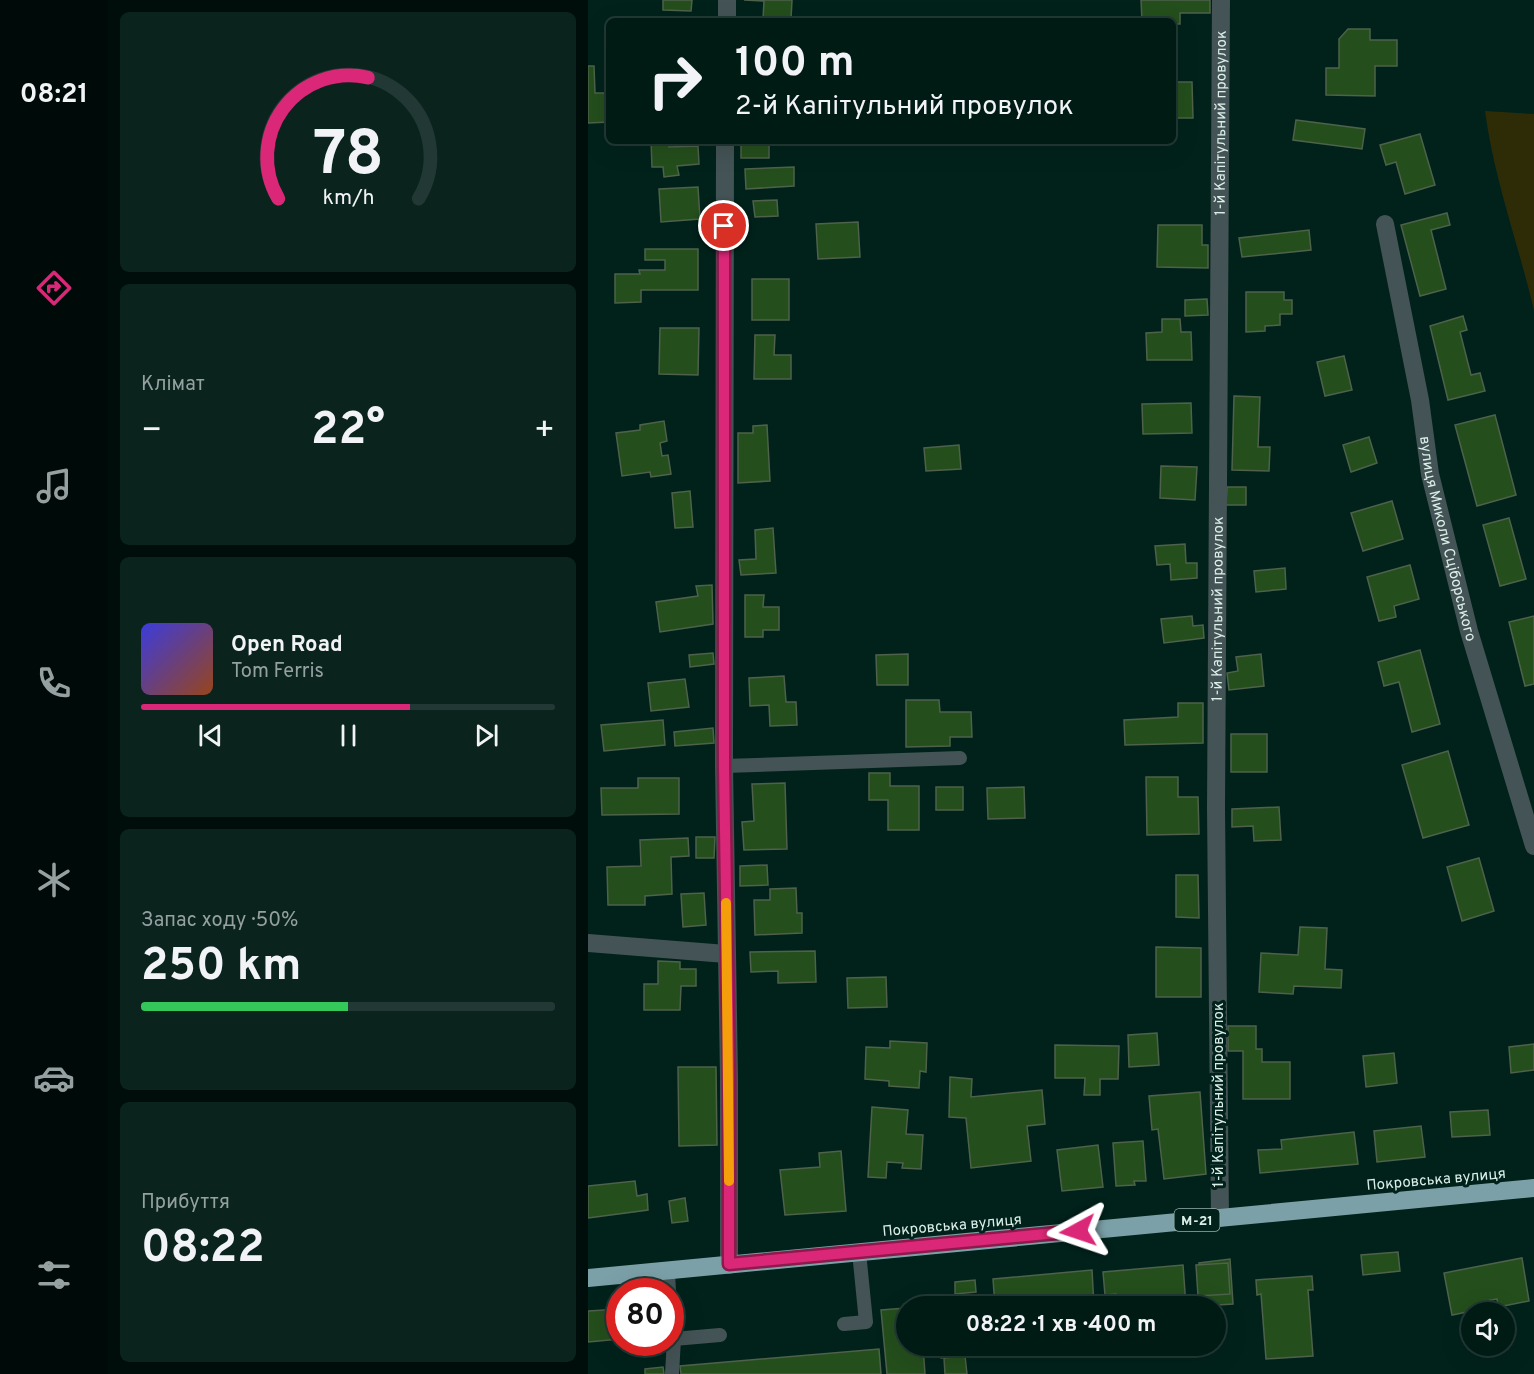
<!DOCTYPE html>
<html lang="uk">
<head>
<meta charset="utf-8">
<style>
	:root { --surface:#001a14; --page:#0a231d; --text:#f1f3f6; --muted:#95a1a0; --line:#223834; --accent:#db2777 }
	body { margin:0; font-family:Overpass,sans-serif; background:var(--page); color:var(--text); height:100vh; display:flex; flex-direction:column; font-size:22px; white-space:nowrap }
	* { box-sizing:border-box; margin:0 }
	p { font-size:20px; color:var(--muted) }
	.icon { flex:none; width:33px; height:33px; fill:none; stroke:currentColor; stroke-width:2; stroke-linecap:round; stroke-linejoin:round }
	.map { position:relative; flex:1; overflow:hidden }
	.details { display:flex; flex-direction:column; gap:12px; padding:12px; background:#000e0b; width:480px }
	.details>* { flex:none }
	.top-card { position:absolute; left:18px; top:18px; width:570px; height:126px; border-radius:9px; box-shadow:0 6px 24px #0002,0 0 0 2px var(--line); background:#001a14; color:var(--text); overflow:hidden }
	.fabs { position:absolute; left:873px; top:1302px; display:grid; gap:12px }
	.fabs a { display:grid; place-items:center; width:54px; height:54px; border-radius:50%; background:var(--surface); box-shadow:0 6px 24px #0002,0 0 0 2px var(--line); font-size:30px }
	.speed { position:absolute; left:18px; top:1278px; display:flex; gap:12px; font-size:30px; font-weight:700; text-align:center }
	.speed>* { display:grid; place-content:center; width:78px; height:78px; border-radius:50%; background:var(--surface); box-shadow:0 6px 24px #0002,0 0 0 2px var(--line); line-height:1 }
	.speed .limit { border:9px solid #d22; background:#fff; color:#111 }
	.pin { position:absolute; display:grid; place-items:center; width:51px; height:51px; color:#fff; margin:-26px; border:3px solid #fff; border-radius:50%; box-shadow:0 2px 6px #0007 }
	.me { position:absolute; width:66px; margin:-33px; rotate:265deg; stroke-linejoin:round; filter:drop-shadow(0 0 4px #0008) }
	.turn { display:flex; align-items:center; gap:21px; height:126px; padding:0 30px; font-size:27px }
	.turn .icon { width:78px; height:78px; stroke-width:2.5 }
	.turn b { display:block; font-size:42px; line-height:51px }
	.big { font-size:45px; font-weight:700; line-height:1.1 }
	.details .widget { flex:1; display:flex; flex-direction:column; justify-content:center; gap:9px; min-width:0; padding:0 21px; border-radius:9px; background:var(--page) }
	.details .dial { align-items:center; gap:0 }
	.dial svg { height:156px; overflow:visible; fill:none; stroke:var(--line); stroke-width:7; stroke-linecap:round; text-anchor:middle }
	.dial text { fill:var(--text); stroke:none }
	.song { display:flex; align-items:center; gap:18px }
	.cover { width:72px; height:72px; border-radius:9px; background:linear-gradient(135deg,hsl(240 70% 55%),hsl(20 70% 35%)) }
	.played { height:6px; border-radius:3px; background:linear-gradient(90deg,var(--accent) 65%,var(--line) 65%) }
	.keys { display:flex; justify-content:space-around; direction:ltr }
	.heat { display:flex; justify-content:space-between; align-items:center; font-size:33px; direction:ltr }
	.charge { height:9px; border-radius:4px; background:linear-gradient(90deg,#34c759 50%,var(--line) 0) }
	.trip { position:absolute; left:308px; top:1296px; width:330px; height:60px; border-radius:30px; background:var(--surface); box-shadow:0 6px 24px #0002,0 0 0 2px var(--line); font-weight:700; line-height:60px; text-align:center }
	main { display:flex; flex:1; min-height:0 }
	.tabs { display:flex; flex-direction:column; width:108px; justify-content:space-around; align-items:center; background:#000a08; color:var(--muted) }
	.tabs .icon { width:42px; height:42px }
	.tabs .active { color:var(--accent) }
	.tabs b { font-size:27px; color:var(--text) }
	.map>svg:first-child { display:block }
	.green { fill:#2e2c07 }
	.building { fill:#244e1c; stroke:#4e614b; stroke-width:1.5 }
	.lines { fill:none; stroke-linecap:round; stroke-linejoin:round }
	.lane { stroke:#445355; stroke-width:14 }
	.street { stroke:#445355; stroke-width:18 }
	.highway { stroke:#7ba0a7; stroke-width:18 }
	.route-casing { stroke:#8e194d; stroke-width:15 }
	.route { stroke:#db2777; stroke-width:10 }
	.slow { stroke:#f59e0b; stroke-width:10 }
	.labels { text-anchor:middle; stroke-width:6; stroke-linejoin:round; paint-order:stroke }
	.shield { fill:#00221b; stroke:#99b1aa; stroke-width:1.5 }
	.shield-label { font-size:14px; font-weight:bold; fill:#dbeee8 }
	.street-label { font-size:15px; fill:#dbeee8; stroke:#00221b }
</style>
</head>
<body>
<main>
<nav class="tabs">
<b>08:21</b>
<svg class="icon active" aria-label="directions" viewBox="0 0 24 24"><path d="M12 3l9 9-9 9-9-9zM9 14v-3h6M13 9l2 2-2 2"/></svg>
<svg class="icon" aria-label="music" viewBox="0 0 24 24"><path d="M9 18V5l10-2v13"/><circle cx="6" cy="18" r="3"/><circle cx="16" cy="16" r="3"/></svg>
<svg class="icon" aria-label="phone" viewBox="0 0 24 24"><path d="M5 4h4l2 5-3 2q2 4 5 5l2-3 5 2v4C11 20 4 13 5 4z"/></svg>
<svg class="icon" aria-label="climate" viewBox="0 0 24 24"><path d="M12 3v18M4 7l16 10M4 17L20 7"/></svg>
<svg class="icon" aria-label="car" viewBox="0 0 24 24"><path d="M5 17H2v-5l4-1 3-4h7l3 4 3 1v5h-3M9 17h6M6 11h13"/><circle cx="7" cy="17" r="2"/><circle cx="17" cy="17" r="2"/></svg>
<svg class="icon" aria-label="filters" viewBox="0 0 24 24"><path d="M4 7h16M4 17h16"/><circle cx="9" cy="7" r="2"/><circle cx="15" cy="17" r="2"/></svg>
</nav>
<section class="details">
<div class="widget dial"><svg viewBox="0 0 100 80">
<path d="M14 69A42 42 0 1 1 86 69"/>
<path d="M14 69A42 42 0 0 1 60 7" stroke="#db2777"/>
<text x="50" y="56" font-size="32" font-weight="700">78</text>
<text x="50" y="72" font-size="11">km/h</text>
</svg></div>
<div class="widget"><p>Клімат</p>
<div class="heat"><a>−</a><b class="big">22°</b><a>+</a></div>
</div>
<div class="widget">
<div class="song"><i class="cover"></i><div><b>Open Road</b><p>Tom Ferris</p></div></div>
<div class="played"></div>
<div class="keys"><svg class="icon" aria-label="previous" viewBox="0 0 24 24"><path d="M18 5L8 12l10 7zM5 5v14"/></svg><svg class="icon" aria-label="pause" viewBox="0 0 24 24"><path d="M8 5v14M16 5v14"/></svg><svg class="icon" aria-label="next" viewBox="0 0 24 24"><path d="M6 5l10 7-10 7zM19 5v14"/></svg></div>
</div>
<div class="widget"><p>Запас ходу · 50%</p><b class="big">250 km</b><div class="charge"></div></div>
<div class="widget"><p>Прибуття</p><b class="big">08:22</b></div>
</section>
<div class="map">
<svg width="946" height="1374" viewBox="0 0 946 1374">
	<rect width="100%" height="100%" fill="#00221b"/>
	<path class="green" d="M897,111l49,3v196c-16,-67 -40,-131 -49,-199z"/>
	<g class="building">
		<polygon points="75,0 104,0 103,11 75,10"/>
		<polygon points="156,0 204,0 203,19 175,19 176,1"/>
		<polygon points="553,0 622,0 622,13 592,13 592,24 585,24 585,21 554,21"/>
		<polygon points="760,29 782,29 782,40 809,40 809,66 787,66 787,96 738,95 738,68 751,68 751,39"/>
		<polygon points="0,66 6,66 7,93 21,93 21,122 0,123"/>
		<polygon points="585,82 604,82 605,118 585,118"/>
		<polygon points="708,120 777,129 774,149 705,140"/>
		<polygon points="832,134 847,185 817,194 808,162 798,165 792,145"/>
		<polygon points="63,141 81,141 81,147 110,146 111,164 89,166 91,175 76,177 75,167 64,167"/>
		<rect x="153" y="141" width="28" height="17"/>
		<polygon points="206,167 206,186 158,189 157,169"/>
		<polygon points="110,187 112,219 73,222 71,189"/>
		<polygon points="189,200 190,216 167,217 165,201"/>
		<polygon points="859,213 862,225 843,230 858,289 832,296 813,225"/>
		<polygon points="270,222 272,257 230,259 228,224"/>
		<polygon points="570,225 614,225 614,245 620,245 620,268 569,267"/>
		<polygon points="721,230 723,250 654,257 651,238"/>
		<polygon points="57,249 110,249 110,290 53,290 53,302 27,303 27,274 52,274 51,270 77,270 77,260 57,260"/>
		<rect x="164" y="279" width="37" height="41"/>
		<polygon points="658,292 696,292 696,300 704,300 704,314 692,314 692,325 677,326 677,331 658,332"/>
		<polygon points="619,299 620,315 597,316 597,300"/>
		<polygon points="875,316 879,330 872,332 883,375 892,373 897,391 860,400 842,326"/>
		<polygon points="574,319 592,319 593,332 603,332 604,360 559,360 558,333 574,332"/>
		<polygon points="72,328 111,328 110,375 71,374"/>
		<polygon points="167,335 187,335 186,355 203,355 203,379 166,379"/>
		<polygon points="756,356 764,390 737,396 729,362"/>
		<polygon points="646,396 672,397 670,447 682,447 681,471 644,470"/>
		<polygon points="603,403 604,433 555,434 554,404"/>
		<polygon points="907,415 928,495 889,506 867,425"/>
		<polygon points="76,421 79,441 72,443 74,456 80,455 83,474 63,477 62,472 34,476 28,433 52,430 52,425"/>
		<polygon points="179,425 182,481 150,483 150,433 165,433 165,426"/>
		<polygon points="781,437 789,463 763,472 755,445"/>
		<polygon points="371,445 373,469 338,471 336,448"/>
		<polygon points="573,466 609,467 607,500 572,498"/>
		<polygon points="639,487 658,487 658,505 638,505"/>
		<polygon points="102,491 105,527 87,528 84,493"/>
		<polygon points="804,501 815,539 775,551 763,513"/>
		<polygon points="921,518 938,579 912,586 895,525"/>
		<polygon points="185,528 188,573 153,575 151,560 168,559 167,530"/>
		<polygon points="597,544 598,563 609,563 609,578 583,580 582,564 569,565 567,546"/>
		<polygon points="822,565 831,599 806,606 808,617 791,621 779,577"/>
		<polygon points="697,568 698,589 668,592 666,571"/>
		<polygon points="124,585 125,624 72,632 68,602 110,596 108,586"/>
		<polygon points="157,595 176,595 175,607 191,607 191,630 175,630 175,637 157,637"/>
		<polygon points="604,616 605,626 615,625 616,638 576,643 573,619"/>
		<polygon points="946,616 946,684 937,686 921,622"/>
		<polygon points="832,650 852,724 824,732 811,682 796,686 790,662"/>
		<polygon points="125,653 126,664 102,667 101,655"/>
		<polygon points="320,654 320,685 289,685 288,655"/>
		<polygon points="673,654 676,686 641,690 639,673 650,671 648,657"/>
		<polygon points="196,676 198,702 208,702 209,725 182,726 181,705 162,706 161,678"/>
		<polygon points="97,679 101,707 63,711 60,683"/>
		<polygon points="318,700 351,700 352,712 383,712 384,737 362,737 362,746 318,747"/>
		<polygon points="590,703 615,703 615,743 537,745 536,720 590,717"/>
		<polygon points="75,720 77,745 16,751 13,725"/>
		<polygon points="125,728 126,743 87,746 86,732"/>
		<rect x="643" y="734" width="36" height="38"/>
		<polygon points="860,751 881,825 835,838 814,765"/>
		<polygon points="281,773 302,773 302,786 331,786 331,830 300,830 300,800 281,800"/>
		<polygon points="558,777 590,777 590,797 610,797 611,834 559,835"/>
		<polygon points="50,778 91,778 91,814 14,815 13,788 50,788"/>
		<polygon points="197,783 199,849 156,850 154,822 166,821 164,784"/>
		<rect x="348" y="787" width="27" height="23"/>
		<polygon points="436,787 437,818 400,819 399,788"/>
		<polygon points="691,807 693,840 666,841 665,826 644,827 644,809"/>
		<polygon points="108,837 127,837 126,858 108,858"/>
		<polygon points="100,838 101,856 83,857 84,894 57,896 57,905 20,905 19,867 53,866 52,840"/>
		<polygon points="891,858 906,911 874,921 859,867"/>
		<polygon points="179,865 180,885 152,886 152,866"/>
		<polygon points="588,875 610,875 611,918 588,917"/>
		<polygon points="208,888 209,913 214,913 214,933 167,935 166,900 182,900 182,889"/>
		<polygon points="116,893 118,925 95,927 93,894"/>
		<polygon points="712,927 739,928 737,969 754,970 753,988 706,986 705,994 671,992 673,953 710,955"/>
		<polygon points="568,947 613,948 613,997 568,997"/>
		<polygon points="227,951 228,982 190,983 190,971 163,972 162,952"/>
		<polygon points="70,961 92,962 92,969 108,969 108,986 93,986 92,1010 56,1010 56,984 70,984"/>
		<polygon points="298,977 299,1007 260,1008 259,978"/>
		<polygon points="640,1026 668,1026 668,1049 674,1049 674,1062 702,1062 702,1099 655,1099 655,1051 640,1051"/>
		<polygon points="569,1033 571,1065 541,1067 540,1035"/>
		<polygon points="302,1041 339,1043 338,1072 332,1071 331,1088 301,1086 301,1081 277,1079 278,1047 302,1048"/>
		<polygon points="946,1044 946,1070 923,1073 921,1047"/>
		<polygon points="467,1045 531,1046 530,1079 512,1079 512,1095 496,1095 497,1078 467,1078"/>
		<polygon points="806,1053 809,1083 778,1087 775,1056"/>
		<polygon points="90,1067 128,1067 129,1145 91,1146"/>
		<polygon points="362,1077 384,1079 383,1097 454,1090 457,1124 439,1126 443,1161 383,1168 378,1118 361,1117"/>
		<polygon points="612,1092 618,1174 576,1179 570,1129 564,1130 561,1096"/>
		<polygon points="284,1107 320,1110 318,1134 335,1135 333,1169 314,1168 315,1163 299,1162 298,1178 280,1177"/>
		<polygon points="900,1110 902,1135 864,1137 862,1112"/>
		<polygon points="833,1126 837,1157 789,1162 786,1131"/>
		<polygon points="766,1132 770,1164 672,1173 670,1150 694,1149 693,1140"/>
		<polygon points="555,1141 558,1181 546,1181 547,1185 528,1186 525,1143"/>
		<polygon points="510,1145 515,1187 474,1191 469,1150"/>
		<polygon points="253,1151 258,1211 197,1215 192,1170 232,1167 231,1153"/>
		<polygon points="47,1181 49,1196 59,1194 60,1210 0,1218 0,1186"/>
		<polygon points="97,1198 100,1221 84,1223 81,1201"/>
		<polygon points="810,1252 812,1271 775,1275 773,1255"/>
		<polygon points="934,1258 941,1301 910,1307 909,1299 893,1302 894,1309 864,1315 856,1273"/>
		<polygon points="642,1259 645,1304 614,1306 611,1263"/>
		<polygon points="640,1263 642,1294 610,1296 608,1265"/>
		<polygon points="595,1265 598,1306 583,1306 582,1300 529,1304 528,1294 517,1295 515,1272"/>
		<polygon points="504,1270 506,1306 407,1306 405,1279"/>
		<polygon points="724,1276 725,1290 720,1290 725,1356 678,1359 673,1294 669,1295 668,1280"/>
		<polygon points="387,1280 388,1292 367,1294 367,1282"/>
		<polygon points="374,1302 375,1306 349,1306 349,1304"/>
		<polygon points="318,1308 318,1346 335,1346 337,1374 299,1374 293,1310"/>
		<polygon points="32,1309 32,1339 0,1342 0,1311"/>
		<polygon points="352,1346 378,1346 379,1356 353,1358"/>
		<polygon points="291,1349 293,1374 93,1374 92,1366"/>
		<polygon points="377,1356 379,1374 357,1374 356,1358"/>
		<polygon points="75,1367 76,1374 57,1374 57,1369"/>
	</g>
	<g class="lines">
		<g class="lane">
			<polyline points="136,766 372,758"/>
			<polyline points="80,1271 81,1292"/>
			<polyline points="82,1309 86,1339 84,1374"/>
			<polyline points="256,1324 278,1322 271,1252"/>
			<polyline points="86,1339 132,1335"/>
		</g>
		<g class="street">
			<polyline points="139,21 139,0"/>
			<polyline points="137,141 136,766 141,1077 141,1265"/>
			<path id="s1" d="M797,224l35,176 10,74 39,157 65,215"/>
			<polyline points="0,943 138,954"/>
			<path id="s2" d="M632,1218l-4,-410 5,-808"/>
		</g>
		<polyline class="highway" points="0,1278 946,1188"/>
	</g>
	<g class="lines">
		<defs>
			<polyline id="route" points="136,226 136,766 141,1077 141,1264 490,1231"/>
		</defs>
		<use href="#route" class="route-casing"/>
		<use href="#route" class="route"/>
		<polyline class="slow" points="138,903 141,1181"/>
	</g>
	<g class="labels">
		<rect class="shield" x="586.5" y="1209" width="45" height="22" rx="4.5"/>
		<g class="shield-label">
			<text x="609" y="1225">М-21</text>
		</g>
		<g class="street-label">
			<text dy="5" stroke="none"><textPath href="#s2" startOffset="1095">1-й Капітульний провулок</textPath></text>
			<text dy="5" stroke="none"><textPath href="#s1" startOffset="321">вулиця Миколи Сціборського</textPath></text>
			<text dy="5" stroke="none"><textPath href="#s2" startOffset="609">1-й Капітульний провулок</textPath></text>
			<text transform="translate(630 1095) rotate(-90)" y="5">1-й Капітульний провулок</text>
			<text transform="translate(848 1179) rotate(-5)" y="5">Покровська вулиця</text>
			<text transform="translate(364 1225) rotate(-5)" y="5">Покровська вулиця</text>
		</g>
	</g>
</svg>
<div class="fabs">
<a><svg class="icon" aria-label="sound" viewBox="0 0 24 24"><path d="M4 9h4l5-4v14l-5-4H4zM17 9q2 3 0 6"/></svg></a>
</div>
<div class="speed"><div class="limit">80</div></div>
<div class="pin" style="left:136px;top:226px;background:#d93025"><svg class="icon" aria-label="arrive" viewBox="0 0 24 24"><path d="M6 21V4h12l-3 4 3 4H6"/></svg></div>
<svg class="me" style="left:490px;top:1231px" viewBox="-20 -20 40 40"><path d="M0-17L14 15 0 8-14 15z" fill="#db2777" stroke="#fff" stroke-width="4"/></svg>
<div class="trip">08:22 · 1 хв · 400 m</div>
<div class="top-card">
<div class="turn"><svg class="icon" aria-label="right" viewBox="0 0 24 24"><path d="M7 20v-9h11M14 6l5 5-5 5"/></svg><div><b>100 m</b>2-й Капітульний провулок</div></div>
</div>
</div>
</main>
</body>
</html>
